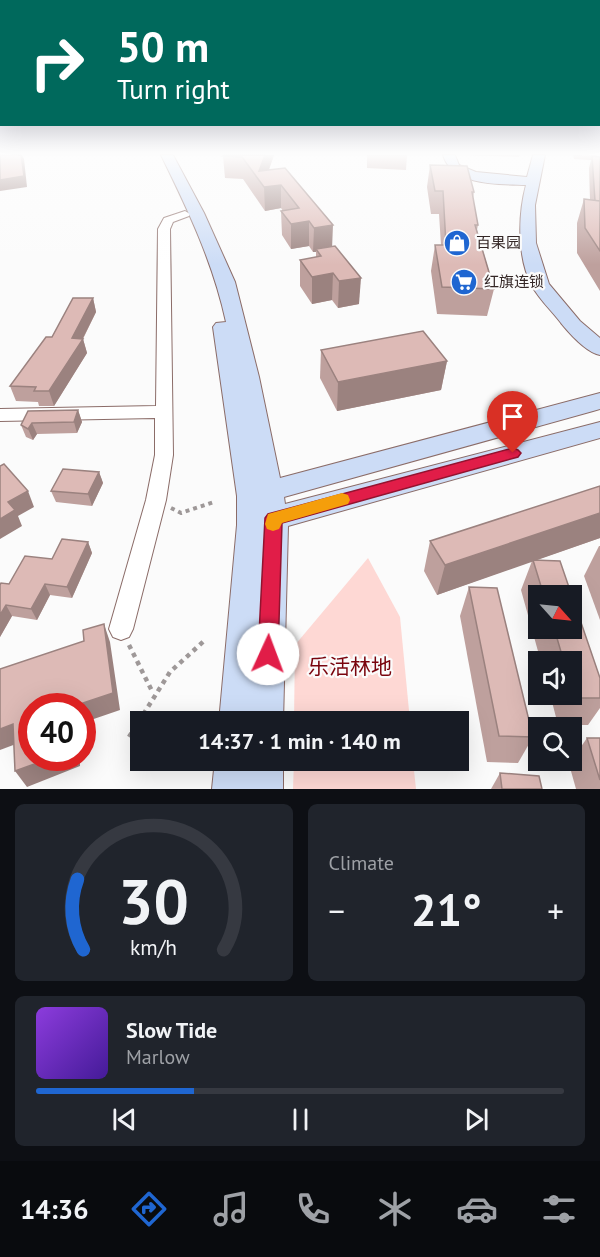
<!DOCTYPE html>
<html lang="en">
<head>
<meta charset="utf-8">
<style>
	:root { --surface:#171b24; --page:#20242c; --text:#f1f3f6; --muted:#9ea1a6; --line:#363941; --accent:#1f66d1 }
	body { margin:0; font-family:"PT Sans","Noto Sans SC",sans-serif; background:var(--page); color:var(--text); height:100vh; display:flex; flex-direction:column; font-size:22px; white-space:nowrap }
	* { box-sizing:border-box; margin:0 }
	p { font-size:20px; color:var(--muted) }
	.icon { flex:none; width:33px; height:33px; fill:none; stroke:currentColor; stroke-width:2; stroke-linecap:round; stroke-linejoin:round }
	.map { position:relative; height:789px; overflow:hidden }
	.details { display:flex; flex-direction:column; gap:15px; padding:15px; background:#0d0f14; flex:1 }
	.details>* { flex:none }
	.hud { position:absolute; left:0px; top:0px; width:600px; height:126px; box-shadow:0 6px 24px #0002; background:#00695c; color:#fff; overflow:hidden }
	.needle { width:39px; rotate:117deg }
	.controls { position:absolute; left:528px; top:585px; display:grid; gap:12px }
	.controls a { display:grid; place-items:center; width:54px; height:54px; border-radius:0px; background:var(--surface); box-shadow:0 6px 24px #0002; font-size:30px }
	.speed { position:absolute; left:18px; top:693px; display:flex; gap:12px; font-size:30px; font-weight:700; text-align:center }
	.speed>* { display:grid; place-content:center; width:78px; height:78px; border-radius:50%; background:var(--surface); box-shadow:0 6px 24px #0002; line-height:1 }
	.speed .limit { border:9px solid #d22; background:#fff; color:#111 }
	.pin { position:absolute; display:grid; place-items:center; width:51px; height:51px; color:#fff; margin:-62px -26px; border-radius:50% 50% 50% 0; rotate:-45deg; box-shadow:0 0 6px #0007 }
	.pin .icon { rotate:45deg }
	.me { position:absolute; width:66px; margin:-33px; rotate:2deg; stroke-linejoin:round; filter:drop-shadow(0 0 4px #0008) }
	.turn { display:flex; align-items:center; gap:21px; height:126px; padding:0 18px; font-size:27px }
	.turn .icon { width:78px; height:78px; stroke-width:2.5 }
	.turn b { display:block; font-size:42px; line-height:51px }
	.big { font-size:45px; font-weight:700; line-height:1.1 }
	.details .card { flex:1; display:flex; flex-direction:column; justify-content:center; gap:9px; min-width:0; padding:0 21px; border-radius:9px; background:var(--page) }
	.details .dial { align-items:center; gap:0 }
	.dial svg { height:156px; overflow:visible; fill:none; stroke:var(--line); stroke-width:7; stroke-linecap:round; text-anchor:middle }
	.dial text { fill:var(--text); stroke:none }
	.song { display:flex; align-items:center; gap:18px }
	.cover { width:72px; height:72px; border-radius:9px; background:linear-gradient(135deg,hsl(270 70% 55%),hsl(260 70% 35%)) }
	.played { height:6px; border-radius:3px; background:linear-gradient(90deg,var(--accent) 30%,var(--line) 30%) }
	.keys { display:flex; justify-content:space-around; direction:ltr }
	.heat { display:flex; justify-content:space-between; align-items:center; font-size:33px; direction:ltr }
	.details .tiles { flex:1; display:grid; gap:15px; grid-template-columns:1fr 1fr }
	.card:last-child { grid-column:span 2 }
	.trip { position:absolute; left:130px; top:711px; width:339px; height:60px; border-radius:0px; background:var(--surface); box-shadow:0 6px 24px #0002; font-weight:700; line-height:60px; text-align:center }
	.tab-bar { display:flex; height:96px; justify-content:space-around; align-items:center; background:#090b0e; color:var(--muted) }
	.tab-bar .icon { width:42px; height:42px }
	.tab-bar .on { color:var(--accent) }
	.tab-bar b { font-size:27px; color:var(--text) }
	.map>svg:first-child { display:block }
	.green { fill:#fed8d4 }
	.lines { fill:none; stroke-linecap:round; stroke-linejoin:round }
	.street-casing { stroke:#8b6c68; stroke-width:2 }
	.secondary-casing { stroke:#8b6c68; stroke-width:2 }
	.path-far1 { stroke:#9e9898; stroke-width:4; stroke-dasharray:4 4; stroke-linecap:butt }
	.path { stroke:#9e9898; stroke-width:4.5; stroke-dasharray:4.5 4.5; stroke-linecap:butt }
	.street { fill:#fff; fill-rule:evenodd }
	.secondary { fill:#ccdcf6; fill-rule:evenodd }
	.wall { fill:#bea09d; fill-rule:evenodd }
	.shaded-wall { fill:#9b827f }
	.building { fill:#ddbab6; stroke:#9b827f; stroke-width:1.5 }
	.route { fill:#e11d48; stroke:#92132f; stroke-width:1.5 }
	.slow { fill:#f59e0b }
	.labels { text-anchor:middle; stroke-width:4.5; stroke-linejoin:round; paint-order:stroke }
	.far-poi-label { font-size:15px; fill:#332625; stroke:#fbfbfb; text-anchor:start }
	.near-park-label { font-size:21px; fill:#79040d; stroke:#fbfbfb }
</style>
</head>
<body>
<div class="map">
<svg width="600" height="789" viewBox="0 0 600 789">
	<rect width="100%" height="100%" fill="#fbfbfb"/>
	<g class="green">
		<polygon points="368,558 400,617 410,721 294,721 295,645"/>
		<polygon points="294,761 413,761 416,789 293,789"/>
	</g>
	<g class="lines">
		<defs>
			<polygon id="street" points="185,211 190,214 189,216 173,222 170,229 173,455 166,500 133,629 129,637 121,640 113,637 109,629 146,500 155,455 155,418 0,421 0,409 156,406 158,229 164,218"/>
			<g id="secondary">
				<path d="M161,155h12l31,58 31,69 24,95 21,101 320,-85v16l-7,2 -309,86 1,7 315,-82v16l-312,88 -5,196h-64l18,-197v-29l-24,-169 3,-4 10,-1c-13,-60 -38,-112 -65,-167z"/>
				<path d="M443,155h12l4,10 17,7 51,5 6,-22h12l-10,50 1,38 13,41 31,37 20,17v17c-14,-3 -30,-21 -39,-32 -9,-12 -22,-24 -29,-37 -15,-28 -14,-71 -6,-101 -27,-1 -74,1 -83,-30z"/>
				<polygon points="215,760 283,760 283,789 212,789"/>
			</g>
		</defs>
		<use href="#street" class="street-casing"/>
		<use href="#secondary" class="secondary-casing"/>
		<polyline class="path-far1" points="171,508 181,513 214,502"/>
		<g class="path">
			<polyline points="129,645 153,693"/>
			<polyline points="129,737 170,672 204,641"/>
		</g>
		<use href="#street" class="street"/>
		<use href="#secondary" class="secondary"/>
	</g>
	<g class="wall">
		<polygon points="225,155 274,155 269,170 332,246 359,304 338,308 332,300 312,304 300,286 300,260 316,257 316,252 313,252 309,246 291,249 282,235 281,211 283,211 281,208 265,211 243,179 225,178 223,156"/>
		<polygon points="367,155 407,155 406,170 367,168"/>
		<polygon points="465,155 520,155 519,157"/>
		<polygon points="573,155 597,155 596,157 600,157 600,291 577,253 577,223 584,199 590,200 589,168 591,160 574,159"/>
		<polygon points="430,165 474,192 473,198 478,225 477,230 494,289 487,316 437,314 431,271 435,245 441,245 439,214 431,214 427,187"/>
		<polygon points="93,298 96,312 83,339 87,353 54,406 39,406 38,402 16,401 10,386 52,337"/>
		<polygon points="321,350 447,361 441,390 337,411 320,378"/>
		<polygon points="78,410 82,422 77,433 37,434 33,440 26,437 21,425"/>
		<polygon points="99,472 103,483 92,506 56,502 51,491"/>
		<path d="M600,486v52l-64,22 24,1 40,117v30l-12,17h-30l-8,-31h22v-32h-31l-20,-72 11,-29 -95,34 -13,-24 6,-30zM538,596h34v32h-34z"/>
		<polygon points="88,542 92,553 72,598 50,595 37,620 12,616 0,637 0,585 9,584 52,559"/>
		<polygon points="599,546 600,546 600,620 584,576"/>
		<polygon points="469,587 533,737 518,763 487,762 460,616"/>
		<polygon points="587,738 600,738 600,789 576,789 569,764"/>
		<polygon points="500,773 542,789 491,789"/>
	</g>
	<g class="shaded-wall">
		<polygon points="21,155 22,155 24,159 27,187 0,191 0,180"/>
		<polygon points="265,155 274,155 263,185 259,171"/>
		<polygon points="281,185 281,208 265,211 264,187"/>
		<polygon points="309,221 309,246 291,249 291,224"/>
		<polygon points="333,225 332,249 316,249 316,252 313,252 314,228"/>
		<polygon points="333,273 332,300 312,304 312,277"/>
		<polygon points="361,278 359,304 338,308 339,281"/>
		<polygon points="93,298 96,312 82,340 83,339 87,353 54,406 49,391 72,338"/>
		<polygon points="447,361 441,390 337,411 338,382"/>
		<polygon points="78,410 82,422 77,433 74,422"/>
		<polygon points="32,423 37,434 33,440 28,429"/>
		<polygon points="99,472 103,483 92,506 88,494"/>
		<polygon points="28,491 34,507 18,516 22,526 0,539 0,519 8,502"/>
		<polygon points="600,513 600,538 437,595 445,565"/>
		<polygon points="88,542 92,553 72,598 67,587"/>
		<polygon points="45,584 50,595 37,620 31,609"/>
		<polygon points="6,605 12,616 0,637 0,615"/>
		<polygon points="104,624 110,642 120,710 82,723 82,706 74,706"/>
		<polygon points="13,724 24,741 0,750 0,729"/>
		<polygon points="51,758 80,758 80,766 27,787 15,771"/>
	</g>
	<g class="building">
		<polygon points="0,155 21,155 24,176 0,180"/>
		<polygon points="225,155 265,155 259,171 285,168 333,225 314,228 309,221 291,224 281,211 299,208 281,185 264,187 242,157 223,156"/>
		<polygon points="592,156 600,157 600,201 595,201"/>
		<polygon points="430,165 467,166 474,192 472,192 478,225 475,225 494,289 442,287 435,245 446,245 443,191 435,191"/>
		<polygon points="584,199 600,201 600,251 585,228"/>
		<polygon points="335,246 361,278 339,281 333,273 312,277 300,260 321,256 316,249"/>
		<polygon points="73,298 93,298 72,338 83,339 49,391 34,391 36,387 10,386 46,337 52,337"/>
		<polygon points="423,331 447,361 338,382 321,350"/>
		<polygon points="78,410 74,422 32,423 28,429 21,425 28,411"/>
		<polygon points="4,464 28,491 8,502 15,510 0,519 0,466"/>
		<polygon points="63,469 99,472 88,494 51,491"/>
		<polygon points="600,486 600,513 445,565 430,541"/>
		<polygon points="62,539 88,542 67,587 45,584 31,609 6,605 0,615 0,585 1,583 9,584 25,556 52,559"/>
		<polygon points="533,560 560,561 600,678 600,698 575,698 572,686 572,662 564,662 554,628 572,628 572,596 544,596"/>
		<polygon points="469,587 497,588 533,737 499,736"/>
		<polygon points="104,624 113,693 74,706 32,706 32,758 51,758 15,771 13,724 0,729 0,669 84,641 83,630"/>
		<polygon points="587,738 600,738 600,780"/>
		<polygon points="500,773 539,776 542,789 502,789"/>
	</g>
	<linearGradient id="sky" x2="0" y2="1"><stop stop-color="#afb1cd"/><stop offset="0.58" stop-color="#fdfdfd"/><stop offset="1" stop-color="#fdfdfd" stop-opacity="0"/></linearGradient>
	<rect width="600" height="265" fill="url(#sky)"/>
	<polygon class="route" points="513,448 518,450 521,453 518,457 282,523 278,654 275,661 268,664 261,661 258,654 265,518 268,514"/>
	<polygon class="slow" points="342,493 348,495 350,500 348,504 282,523 279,529 273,531 267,529 265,524 268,514"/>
	<defs>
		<symbol id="shop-disc" viewBox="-11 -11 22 22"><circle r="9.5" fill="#1f66d1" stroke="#fbfbfb"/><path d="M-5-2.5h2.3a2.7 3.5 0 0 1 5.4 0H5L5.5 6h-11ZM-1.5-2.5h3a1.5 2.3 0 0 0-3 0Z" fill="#fff"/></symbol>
		<symbol id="supermarket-disc" viewBox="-11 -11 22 22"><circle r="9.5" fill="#1f66d1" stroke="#fbfbfb"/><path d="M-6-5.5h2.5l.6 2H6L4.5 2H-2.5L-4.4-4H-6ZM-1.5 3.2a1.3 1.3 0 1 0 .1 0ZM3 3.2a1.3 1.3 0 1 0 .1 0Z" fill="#fff"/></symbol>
	</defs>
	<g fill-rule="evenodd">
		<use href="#shop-disc" x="442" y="228" width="30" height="30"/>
		<use href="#supermarket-disc" x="449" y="267" width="30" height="30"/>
	</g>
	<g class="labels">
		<g class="far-poi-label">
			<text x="476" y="248">百果园</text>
			<text x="484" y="287">红旗连锁</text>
		</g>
		<g class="near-park-label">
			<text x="350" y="674">乐活林地</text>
		</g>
	</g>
</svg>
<div class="controls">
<a><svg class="needle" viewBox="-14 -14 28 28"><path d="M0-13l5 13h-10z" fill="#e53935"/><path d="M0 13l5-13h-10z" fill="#9ea1a6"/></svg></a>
<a><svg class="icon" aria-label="sound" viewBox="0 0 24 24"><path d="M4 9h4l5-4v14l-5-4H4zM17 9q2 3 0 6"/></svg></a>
<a><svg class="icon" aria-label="search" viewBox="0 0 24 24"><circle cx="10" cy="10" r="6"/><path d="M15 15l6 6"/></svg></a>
</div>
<div class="speed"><div class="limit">40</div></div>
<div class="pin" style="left:513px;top:453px;background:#d93025"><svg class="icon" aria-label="arrive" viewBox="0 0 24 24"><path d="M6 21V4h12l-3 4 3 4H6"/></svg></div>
<svg class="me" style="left:268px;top:654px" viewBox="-20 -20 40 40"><circle r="19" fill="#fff"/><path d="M0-13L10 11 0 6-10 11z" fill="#e11d48"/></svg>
<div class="trip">14:37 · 1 min · 140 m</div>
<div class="hud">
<div class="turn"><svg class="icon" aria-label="right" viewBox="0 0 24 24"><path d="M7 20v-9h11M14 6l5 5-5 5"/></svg><div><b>50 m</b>Turn right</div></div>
</div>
</div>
<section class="details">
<div class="tiles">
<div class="card dial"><svg viewBox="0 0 100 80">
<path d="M14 69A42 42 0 1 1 86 69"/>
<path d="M14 69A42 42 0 0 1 11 33" stroke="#1f66d1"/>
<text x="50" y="56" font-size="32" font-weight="700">30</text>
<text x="50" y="72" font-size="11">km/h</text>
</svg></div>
<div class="card"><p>Climate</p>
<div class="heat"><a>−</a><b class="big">21°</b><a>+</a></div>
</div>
<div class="card">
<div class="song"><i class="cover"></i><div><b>Slow Tide</b><p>Marlow</p></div></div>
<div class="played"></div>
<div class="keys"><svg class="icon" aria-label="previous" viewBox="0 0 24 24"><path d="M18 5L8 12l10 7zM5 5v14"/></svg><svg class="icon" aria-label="pause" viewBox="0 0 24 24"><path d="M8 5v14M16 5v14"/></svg><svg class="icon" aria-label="next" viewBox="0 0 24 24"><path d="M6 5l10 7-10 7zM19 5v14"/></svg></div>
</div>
</div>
</section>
<nav class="tab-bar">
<b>14:36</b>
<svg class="icon on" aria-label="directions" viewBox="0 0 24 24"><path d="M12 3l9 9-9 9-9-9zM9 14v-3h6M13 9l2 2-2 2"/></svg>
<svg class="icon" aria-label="music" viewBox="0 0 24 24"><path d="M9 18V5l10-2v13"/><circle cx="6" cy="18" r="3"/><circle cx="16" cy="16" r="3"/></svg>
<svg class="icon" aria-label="phone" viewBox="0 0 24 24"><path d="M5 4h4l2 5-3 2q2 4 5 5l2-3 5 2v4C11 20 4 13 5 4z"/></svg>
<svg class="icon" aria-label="climate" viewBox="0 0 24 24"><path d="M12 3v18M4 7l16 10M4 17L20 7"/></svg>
<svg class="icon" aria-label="car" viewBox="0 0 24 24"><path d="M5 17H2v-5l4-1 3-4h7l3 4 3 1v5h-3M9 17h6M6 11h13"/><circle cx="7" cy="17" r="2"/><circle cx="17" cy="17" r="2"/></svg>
<svg class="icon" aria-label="filters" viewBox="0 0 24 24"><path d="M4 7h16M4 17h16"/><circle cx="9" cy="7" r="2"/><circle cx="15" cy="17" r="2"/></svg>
</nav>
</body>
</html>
